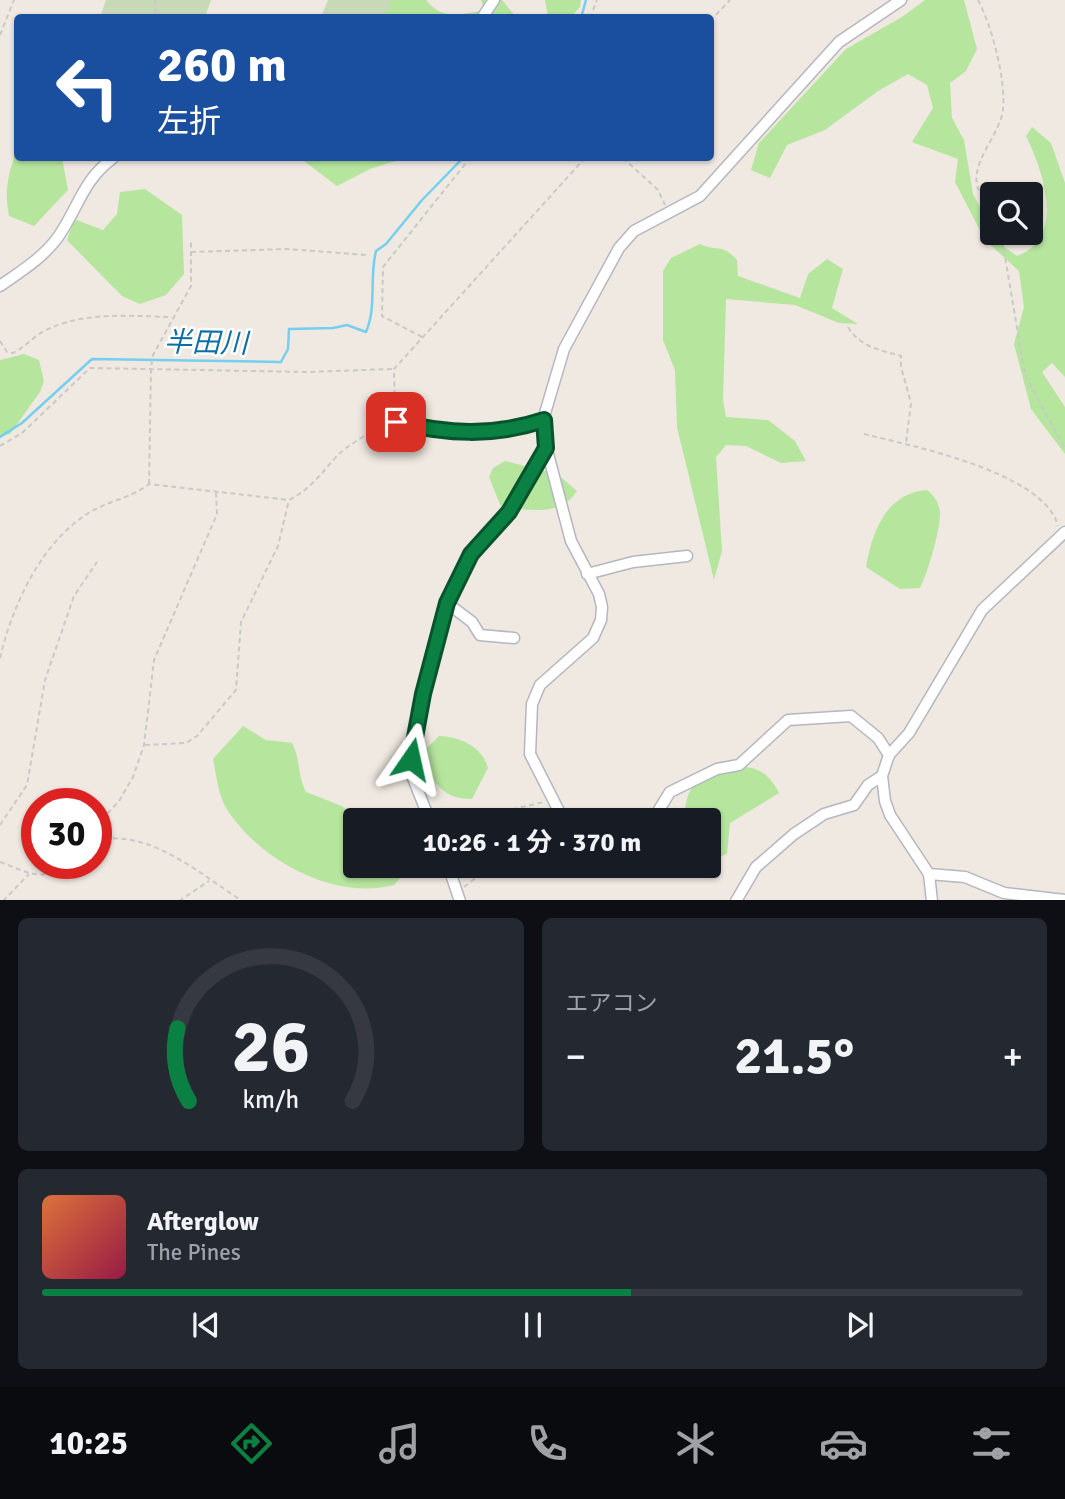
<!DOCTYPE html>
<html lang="ja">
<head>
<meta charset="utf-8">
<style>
	:root { --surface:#171b24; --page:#242831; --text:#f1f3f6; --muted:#9ea1a6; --line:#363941; --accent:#0b8043 }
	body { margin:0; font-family:Signika,"Noto Sans JP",sans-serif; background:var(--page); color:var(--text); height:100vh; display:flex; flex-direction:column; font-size:26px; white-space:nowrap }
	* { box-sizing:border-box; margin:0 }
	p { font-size:23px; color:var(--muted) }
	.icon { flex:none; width:38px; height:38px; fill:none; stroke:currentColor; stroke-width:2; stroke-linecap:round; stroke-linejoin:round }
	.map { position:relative; height:900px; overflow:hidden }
	.panel { display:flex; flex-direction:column; gap:18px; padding:18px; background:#0d0f14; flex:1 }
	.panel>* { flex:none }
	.top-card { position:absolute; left:14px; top:14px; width:700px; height:147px; border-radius:7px; box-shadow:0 2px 5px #0004; background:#1a4fa0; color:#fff; overflow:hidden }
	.buttons { position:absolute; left:980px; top:182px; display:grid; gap:14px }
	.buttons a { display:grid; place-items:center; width:63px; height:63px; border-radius:7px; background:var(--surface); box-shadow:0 2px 5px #0004; font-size:35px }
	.speed { position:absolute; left:21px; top:788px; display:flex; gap:14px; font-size:35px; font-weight:700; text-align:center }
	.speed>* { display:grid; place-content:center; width:91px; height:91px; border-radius:50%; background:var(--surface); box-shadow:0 2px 5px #0004; line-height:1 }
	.speed .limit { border:10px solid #d22; background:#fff; color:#111 }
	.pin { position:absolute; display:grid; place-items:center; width:60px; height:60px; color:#fff; margin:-30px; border-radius:14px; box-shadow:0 4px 10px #0006 }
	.me { position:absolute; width:77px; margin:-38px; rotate:11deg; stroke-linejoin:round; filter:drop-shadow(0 0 5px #0008) }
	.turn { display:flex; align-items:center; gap:24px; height:147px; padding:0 28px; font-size:32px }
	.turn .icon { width:91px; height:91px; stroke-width:2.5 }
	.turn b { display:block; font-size:49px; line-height:60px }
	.big { font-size:52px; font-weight:700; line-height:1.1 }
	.panel .tile { flex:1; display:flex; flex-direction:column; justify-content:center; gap:10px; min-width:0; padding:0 24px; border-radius:10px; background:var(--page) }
	.panel .dial { align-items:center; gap:0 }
	.dial svg { height:182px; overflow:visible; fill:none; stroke:var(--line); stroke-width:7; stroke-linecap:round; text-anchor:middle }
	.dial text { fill:var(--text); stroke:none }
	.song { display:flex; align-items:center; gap:21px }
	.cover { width:84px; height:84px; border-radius:10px; background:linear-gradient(135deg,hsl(20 70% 55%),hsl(340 70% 35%)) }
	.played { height:7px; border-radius:4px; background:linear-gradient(90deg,var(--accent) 60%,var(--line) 60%) }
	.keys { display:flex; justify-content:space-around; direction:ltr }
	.heat { display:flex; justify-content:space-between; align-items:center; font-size:38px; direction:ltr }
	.panel .tiles { flex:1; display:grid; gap:18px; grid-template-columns:1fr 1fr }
	.tile:last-child { grid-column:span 2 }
	.trip { position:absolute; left:343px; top:808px; width:378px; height:70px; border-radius:7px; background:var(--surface); box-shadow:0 2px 5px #0004; font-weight:700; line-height:70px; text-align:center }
	.menu { display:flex; height:112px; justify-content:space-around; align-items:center; background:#090b0e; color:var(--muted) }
	.menu .icon { width:49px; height:49px }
	.menu .current { color:var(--accent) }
	.menu b { font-size:32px; color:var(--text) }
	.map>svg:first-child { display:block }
	.green { fill:#b6e59e }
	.cemetery { fill:#c8d9b8 }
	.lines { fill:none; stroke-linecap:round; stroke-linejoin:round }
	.stream { stroke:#75cff0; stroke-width:2.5 }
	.minor-casing { stroke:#b4b7c1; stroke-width:13 }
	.path { stroke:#c9c9c9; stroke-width:2; stroke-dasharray:5 3.5; stroke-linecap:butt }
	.minor { stroke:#fff; stroke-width:10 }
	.route-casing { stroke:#07532c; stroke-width:18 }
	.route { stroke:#0b8043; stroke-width:12 }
	.labels { text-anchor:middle; stroke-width:5; stroke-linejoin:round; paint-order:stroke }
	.water-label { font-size:28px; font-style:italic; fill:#0d6fa3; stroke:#fff }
</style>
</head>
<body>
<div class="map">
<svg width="1065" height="901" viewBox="0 0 1065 901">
	<rect width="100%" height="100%" fill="#efe9e1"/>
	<g class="green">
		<path d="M376,0h50c15,20 36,15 58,10l-3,-10h21l14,17h-19l-2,-4 -4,5 -112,-1z"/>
		<polygon points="545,0 581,0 580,7 571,17 548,17"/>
		<path d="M925,0h39l13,49 -11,22 -16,12 2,35 12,22 9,54 27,50 17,12c48,-18 28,-81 9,-120l6,-9 19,16 14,40v194l-13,-14 -10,9 23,35v47l-34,-45 -17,-65 10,-37 -5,-36 -34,-31 -30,-58 3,-23 -46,-17 21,-34 -6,-23 -19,-11 -30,17 -53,39 -38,15 -17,33 -19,-8 8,-27 87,-94 56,-32z"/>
		<path d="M17,150l1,8h44l6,32 -34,36 -25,-10c-5,-25 -1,-43 8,-66z"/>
		<polygon points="300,158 405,158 370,169 337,186"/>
		<polygon points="145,189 182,215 184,274 166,295 140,304 122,296 67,240 74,219 103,230 117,214 120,192"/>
		<path d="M700,244c17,8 22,-1 37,16l1,16 62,22 8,-24 19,-15 16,10 -11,39 26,16 -19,-1 -44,-18 -69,-6 -3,101 3,17 42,3 27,21 11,20 -25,2 -35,-17 -20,-1 -10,12 6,94 -8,29 -37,-153 -2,-57 -12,-30v-69l8,-13z"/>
		<polygon points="24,354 39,360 44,381 40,392 10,434 0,436 0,360"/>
		<path d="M505,461l52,13 20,17c-18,27 -47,18 -76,16l-12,-30 4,-9z"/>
		<path d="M927,490c7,6 12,12 13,23 0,19 -12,58 -20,75l-20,1 -34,-22c6,-35 20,-74 61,-77z"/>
		<path d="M243,726l23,14 26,3c9,17 5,32 14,49l36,14 19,15h-6v45l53,3 -14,16c-62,16 -138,-27 -169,-79 -7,-13 -9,-33 -12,-47z"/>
		<path d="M439,736c21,1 43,10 49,32l-16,31c-27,0 -34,-12 -48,-33l2,-17z"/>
		<path d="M735,766c23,1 33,6 44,27l-49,30 -3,31 -11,4 -7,-9v-28h-25c2,-41 15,-44 51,-55z"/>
	</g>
	<g class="cemetery">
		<polygon points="106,0 211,0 205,17 100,17"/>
		<polygon points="328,0 393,0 383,17 321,17"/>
	</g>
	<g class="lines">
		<g class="stream">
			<polyline points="581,18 586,0"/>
			<path d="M0,437l22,-14 70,-64 189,3 7,-13 1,-20 44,-1 14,-3 19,7c11,-25 3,-54 10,-81l10,-7 36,-44 41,-42"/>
		</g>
		<defs>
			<g id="minor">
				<polyline points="482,18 494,0"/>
				<path d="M0,286c21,-15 43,-28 58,-49 21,-30 24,-56 55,-79"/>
				<path d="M395,422c52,12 98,15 148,-2"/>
				<polyline points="587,574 633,562 687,556"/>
				<polyline points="447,603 472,622 480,635 514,638"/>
				<polyline points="430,821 411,773 411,759 423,694 447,603 470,554 509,512 546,448"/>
				<polyline points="564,821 530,754 532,704 540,685 593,638 601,620 602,607 599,594 571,541 543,435 543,420 564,349 619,248 634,231 700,196 839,42 901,0"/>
				<polyline points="652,821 670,792 717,769 739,765 788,720 851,716 878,738 889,755"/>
				<polyline points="448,866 460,901"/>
				<polyline points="929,874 965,877 1004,893 1065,900"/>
				<polyline points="736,901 756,867 794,834 824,814 854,805 868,785 882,776"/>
				<polyline points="932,901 929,874 890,815 885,801 882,776 889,755 909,733 982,610 1065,532"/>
			</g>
		</defs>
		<use href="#minor" class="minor-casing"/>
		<g class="path">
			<polyline points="155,0 156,16"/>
			<path d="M978,0c14,26 28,80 25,110 -3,24 -31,50 -26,75 2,10 11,19 15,29"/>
			<polyline points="590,18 597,0"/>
			<polyline points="710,21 730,0"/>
			<polyline points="0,35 14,0"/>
			<polyline points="623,158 658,190 665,205"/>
			<polyline points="1001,233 1025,375 1065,449"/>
			<polyline points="191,252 287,249 367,255"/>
			<path d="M848,327c12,20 32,23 53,29v11l10,36 -5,40"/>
			<polyline points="422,337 382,316 383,267 470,158"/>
			<path d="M0,341l7,11 6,1c12,-6 20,-16 31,-22 40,-20 85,-15 128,-14"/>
			<polyline points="395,412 394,369 585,158"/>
			<path d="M864,434c48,12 180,38 194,92"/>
			<polyline points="0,446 22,433 90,368 307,372 392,369"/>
			<polyline points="149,484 151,367 153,355 191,286 191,240"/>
			<path d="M0,658c12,-51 40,-114 87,-144 19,-13 43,-15 62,-30l140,16c22,-11 33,-28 49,-45 14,-13 31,-22 48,-30"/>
			<polyline points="145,745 186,743 197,736 236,690 241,622 278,546 289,500"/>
			<polyline points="481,821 496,813 544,802"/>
			<polyline points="528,821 534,805"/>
			<polyline points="0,825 27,785 45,680 74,596 97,562"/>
			<polyline points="96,826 119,801 133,777 144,745 154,660 217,514 216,493"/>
			<path d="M96,840c54,-11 103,33 146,61"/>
			<path d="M0,862c22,8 46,23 64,1"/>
			<polyline points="464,887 491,866"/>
			<polyline points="3,901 29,874"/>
			<polyline points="179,901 209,881"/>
		</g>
		<use href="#minor" class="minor"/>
	</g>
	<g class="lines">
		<defs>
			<path id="route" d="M396,422c51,12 97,15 148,-2l2,28 -37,64 -38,42 -24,49 -24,91 -12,65"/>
		</defs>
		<use href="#route" class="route-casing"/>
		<use href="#route" class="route"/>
	</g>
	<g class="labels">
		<g class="water-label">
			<text transform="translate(206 342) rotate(1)" y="10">半田川</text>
		</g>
	</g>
</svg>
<div class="buttons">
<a><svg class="icon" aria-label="search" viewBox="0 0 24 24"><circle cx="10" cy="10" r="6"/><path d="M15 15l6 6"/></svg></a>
</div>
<div class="speed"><div class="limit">30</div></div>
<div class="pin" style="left:396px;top:422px;background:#d93025"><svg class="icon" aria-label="arrive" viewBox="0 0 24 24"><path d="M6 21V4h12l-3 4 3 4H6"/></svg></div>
<svg class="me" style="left:411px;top:759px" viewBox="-20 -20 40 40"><path d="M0-17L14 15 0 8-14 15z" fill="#0b8043" stroke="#fff" stroke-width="4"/></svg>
<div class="trip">10:26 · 1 分 · 370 m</div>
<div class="top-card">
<div class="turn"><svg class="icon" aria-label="left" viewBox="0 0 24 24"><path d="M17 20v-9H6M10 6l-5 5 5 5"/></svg><div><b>260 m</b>左折</div></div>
</div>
</div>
<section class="panel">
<div class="tiles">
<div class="tile dial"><svg viewBox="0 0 100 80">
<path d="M14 69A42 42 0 1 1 86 69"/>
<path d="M14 69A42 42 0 0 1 9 37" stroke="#0b8043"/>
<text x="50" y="56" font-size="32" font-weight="700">26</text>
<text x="50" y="72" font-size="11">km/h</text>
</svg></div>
<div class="tile"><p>エアコン</p>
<div class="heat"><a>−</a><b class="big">21.5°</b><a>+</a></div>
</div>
<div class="tile">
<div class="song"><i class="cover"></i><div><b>Afterglow</b><p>The Pines</p></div></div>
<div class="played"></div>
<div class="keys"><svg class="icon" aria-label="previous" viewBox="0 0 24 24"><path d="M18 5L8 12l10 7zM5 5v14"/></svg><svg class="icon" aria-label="pause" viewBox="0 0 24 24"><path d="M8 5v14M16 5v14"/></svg><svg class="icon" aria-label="next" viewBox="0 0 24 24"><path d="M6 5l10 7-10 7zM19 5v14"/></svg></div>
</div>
</div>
</section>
<nav class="menu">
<b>10:25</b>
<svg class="icon current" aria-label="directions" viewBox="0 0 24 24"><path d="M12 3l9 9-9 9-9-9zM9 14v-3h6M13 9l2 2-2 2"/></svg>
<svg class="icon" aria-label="music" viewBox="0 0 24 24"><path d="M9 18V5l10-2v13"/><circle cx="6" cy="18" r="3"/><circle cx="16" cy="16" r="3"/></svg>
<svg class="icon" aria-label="phone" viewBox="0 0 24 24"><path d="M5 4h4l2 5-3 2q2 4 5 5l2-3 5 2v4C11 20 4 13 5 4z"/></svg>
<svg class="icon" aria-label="climate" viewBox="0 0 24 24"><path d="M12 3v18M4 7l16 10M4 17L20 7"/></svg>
<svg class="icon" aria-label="car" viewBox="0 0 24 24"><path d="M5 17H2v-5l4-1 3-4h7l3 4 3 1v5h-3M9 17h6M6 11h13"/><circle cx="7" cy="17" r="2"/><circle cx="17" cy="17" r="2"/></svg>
<svg class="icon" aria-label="filters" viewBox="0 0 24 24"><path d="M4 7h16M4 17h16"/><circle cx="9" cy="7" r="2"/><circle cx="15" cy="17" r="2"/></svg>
</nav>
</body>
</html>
